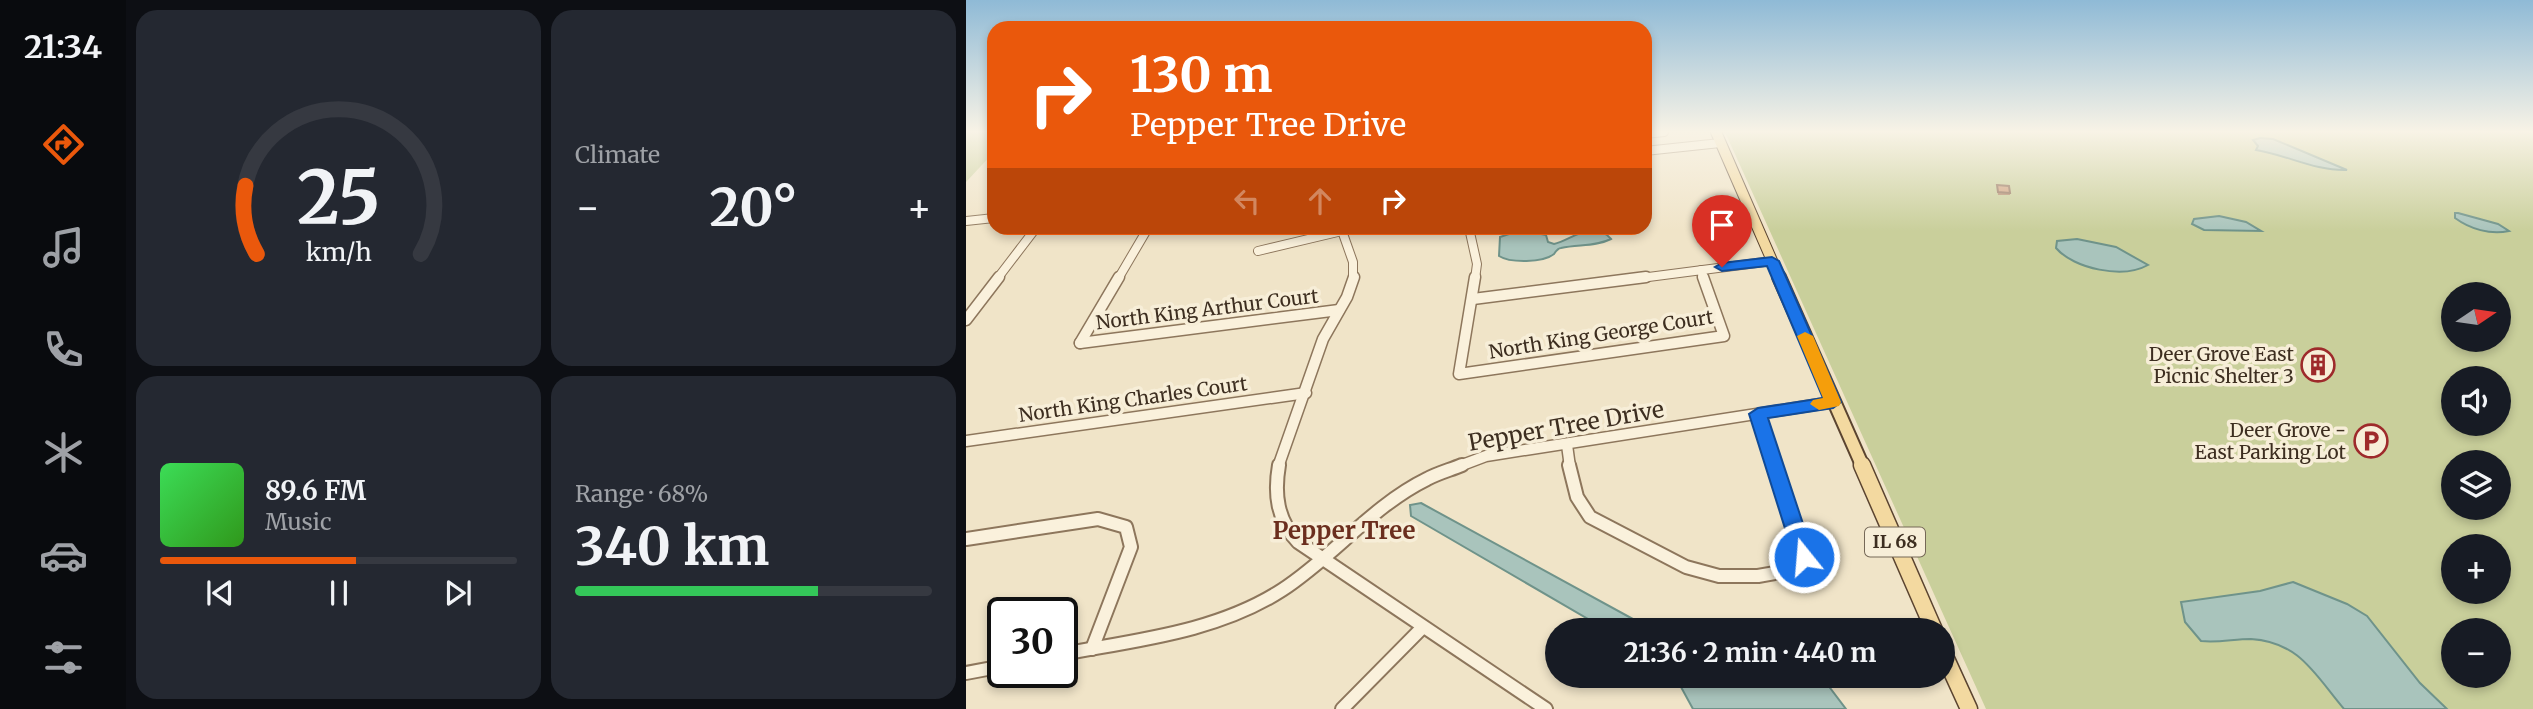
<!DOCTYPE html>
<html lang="en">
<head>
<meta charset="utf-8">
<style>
	:root { --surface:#171b24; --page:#242831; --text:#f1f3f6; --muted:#9ea1a6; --line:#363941; --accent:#ea580c }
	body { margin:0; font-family:Merriweather,serif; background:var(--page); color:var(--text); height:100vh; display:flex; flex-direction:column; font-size:26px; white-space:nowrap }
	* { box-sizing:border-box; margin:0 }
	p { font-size:23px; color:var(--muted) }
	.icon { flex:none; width:38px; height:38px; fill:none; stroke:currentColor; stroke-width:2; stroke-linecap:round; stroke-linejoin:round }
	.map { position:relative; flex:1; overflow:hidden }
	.details { display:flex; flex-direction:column; gap:10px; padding:10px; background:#0d0f14; width:840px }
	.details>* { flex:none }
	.banner { position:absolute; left:21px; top:21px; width:665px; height:214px; border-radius:21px; box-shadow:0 4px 10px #0003; background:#ea580c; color:#fff; overflow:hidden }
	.needle { width:46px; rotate:77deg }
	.tools { position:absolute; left:1475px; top:282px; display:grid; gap:14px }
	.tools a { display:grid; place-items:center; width:70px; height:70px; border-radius:50%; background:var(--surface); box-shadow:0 4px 10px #0003; font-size:35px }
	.speed { position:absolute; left:21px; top:597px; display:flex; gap:14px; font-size:35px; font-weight:700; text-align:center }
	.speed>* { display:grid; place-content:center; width:91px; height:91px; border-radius:50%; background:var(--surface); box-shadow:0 4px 10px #0003; line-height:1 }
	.speed .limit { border:4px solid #111; border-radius:10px; background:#fff; color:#111 }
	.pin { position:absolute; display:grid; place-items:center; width:60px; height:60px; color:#fff; margin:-72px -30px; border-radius:50% 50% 50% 0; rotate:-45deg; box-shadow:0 0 7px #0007 }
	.pin .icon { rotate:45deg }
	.me { position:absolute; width:77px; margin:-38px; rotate:343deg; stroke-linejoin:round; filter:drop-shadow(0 0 5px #0008) }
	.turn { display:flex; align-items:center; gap:24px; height:147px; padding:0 28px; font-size:32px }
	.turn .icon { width:91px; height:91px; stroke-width:2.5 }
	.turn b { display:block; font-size:49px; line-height:60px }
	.lanes { display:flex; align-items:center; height:66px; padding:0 28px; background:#0003; justify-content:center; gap:35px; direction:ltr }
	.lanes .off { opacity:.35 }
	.big { font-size:52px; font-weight:700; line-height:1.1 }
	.details .card { flex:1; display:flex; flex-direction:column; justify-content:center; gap:10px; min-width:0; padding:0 24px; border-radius:21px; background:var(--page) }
	.details .dial { align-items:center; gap:0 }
	.dial svg { height:182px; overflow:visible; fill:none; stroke:var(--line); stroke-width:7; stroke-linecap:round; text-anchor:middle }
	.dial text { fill:var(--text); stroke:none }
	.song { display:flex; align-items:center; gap:21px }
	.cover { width:84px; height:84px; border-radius:10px; background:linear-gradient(135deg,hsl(130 70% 55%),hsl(110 70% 35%)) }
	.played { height:7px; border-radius:4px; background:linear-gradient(90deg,var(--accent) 55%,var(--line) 55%) }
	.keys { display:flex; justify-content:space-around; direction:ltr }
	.heat { display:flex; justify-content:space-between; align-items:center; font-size:38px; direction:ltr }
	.charge { height:10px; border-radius:5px; background:linear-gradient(90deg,#34c759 68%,var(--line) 0) }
	.details .tiles { flex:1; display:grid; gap:10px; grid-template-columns:repeat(2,1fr) }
	.trip { position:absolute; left:579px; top:618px; width:410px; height:70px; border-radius:35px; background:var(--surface); box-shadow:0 4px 10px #0003; font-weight:700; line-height:70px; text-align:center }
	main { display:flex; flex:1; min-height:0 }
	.dock { display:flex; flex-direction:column; width:126px; justify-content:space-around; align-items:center; background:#090b0e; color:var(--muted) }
	.dock .icon { width:49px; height:49px }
	.dock .current { color:var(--accent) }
	.dock b { font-size:32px; color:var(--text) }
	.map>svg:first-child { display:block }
	.green { fill:#c9cf9b; fill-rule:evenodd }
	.water { fill:#a9c4bc; stroke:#6f938a; stroke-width:2 }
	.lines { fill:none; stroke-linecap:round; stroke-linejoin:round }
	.minor-far2-casing { stroke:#8d765c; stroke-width:10 }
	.minor-far1-casing { stroke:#8d765c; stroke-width:13 }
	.minor-casing { stroke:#8d765c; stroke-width:16 }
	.major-far2-casing { stroke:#5b4430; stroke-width:12 }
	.major-far1-casing { stroke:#5b4430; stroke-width:16 }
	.major-casing { stroke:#5b4430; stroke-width:19 }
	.minor-far2 { stroke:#faf1dc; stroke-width:8 }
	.minor-far1 { stroke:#faf1dc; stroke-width:10 }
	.minor { stroke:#faf1dc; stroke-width:12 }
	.major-far2 { stroke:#f3d9a0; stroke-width:10 }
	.major-far1 { stroke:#f3d9a0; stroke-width:12 }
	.major { stroke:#f3d9a0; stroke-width:16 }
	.wall { fill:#b2896c }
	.building { fill:#cf9f7d; stroke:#916f58; stroke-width:2 }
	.route { fill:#1a73e8; stroke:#114b97; stroke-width:2 }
	.slow { fill:#f59e0b }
	.labels { text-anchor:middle; stroke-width:7; stroke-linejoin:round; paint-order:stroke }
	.shield { fill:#f7eed8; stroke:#756857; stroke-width:2 }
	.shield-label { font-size:18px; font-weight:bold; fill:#3d2e20 }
	.street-label { font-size:19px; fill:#3d2e20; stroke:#f7eed8 }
	.poi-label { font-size:19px; fill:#3d2e20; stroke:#f7eed8; text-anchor:end }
	.near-street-label { font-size:23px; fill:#3d2e20; stroke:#f7eed8 }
	.near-neighbourhood-label { font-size:24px; font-weight:bold; fill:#6b2e1e; stroke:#f7eed8 }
</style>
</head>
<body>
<main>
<nav class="dock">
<b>21:34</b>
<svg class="icon current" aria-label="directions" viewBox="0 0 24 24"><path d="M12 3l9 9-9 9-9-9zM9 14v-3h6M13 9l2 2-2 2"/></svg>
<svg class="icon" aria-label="music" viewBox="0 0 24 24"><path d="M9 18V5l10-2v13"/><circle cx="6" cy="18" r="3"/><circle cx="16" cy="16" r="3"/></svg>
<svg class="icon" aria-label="phone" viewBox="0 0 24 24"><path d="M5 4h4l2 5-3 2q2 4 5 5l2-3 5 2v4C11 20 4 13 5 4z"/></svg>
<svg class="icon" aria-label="climate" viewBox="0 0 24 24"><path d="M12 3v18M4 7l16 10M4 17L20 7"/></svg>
<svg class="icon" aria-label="car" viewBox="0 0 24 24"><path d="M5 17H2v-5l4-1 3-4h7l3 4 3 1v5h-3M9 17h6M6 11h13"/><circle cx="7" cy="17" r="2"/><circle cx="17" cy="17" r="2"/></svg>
<svg class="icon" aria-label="filters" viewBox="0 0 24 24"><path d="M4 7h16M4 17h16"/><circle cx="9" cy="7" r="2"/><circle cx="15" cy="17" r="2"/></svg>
</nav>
<section class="details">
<div class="tiles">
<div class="card dial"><svg viewBox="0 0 100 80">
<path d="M14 69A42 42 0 1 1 86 69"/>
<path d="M14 69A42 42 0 0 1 9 39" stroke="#ea580c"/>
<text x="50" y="56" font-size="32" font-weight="700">25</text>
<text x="50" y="72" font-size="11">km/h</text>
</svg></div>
<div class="card"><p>Climate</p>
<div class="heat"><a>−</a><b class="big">20°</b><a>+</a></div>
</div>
<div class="card">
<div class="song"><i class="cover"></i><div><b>89.6 FM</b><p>Music</p></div></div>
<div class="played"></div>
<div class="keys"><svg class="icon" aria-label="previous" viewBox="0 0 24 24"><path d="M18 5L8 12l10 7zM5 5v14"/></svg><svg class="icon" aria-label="pause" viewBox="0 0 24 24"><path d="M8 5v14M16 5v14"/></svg><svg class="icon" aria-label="next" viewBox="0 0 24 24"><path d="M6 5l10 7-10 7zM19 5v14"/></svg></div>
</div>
<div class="card"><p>Range · 68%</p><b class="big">340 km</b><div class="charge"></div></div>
</div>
</section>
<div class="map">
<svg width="1567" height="709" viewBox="0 0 1567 709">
	<rect width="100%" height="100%" fill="#f0e4c8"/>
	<g class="green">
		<polygon points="0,132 28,132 28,152 0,182"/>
		<path d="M759,132h808v577h-547zM1488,294h45v46h-45zM1488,378h45v46h-45zM1488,462h45v46h-45zM1488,546h45v46h-45zM1488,630h45v46h-45z"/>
	</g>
	<g class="water">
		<path d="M1294,138l13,1 74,31c-32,1 -60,-15 -91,-20l2,-4 -5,-6z"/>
		<path d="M1492,213l40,11 11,7c-19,4 -39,-2 -54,-13v-5z"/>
		<polygon points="1253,216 1280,222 1295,231 1238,230 1226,224 1228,219"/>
		<path d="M555,230l25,5 2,7 6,2c18,-4 39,-26 57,-5 -16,8 -33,5 -50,9 -3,0 -5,3 -7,6 -11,9 -44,9 -55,2l1,-19z"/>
		<path d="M1111,239l39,8 32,18c-25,14 -74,4 -92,-17l1,-7z"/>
		<polygon points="455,503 687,630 641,630 445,516 444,505"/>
		<path d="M1327,582l54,22 20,12 53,67 27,26h-103c-29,-34 -44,-67 -93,-70 -17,0 -33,4 -50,2l-16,-19 -4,-20 79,-11z"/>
		<polygon points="709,676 855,676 880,709 727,709"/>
	</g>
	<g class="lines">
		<defs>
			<g id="minor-far2">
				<polyline points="679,134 698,132"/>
				<polyline points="679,151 754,143"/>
				<polyline points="0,221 28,218"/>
				<polyline points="375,228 387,262 387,279"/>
				<polyline points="503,228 511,264 509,279"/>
				<polyline points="292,251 376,231"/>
				<polyline points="735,270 738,279"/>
				<polyline points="31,279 70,228"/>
				<polyline points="152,279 182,228"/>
				<polyline points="667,279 806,261"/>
			</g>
			<g id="minor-far1">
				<polyline points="509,277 493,374 758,336 737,277"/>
				<polyline points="507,299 680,277"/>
				<polyline points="0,320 33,277"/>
				<polyline points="114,343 373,310"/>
				<polyline points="114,343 153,277"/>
				<polyline points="792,414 809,467"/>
				<polyline points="0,441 340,393"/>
				<polyline points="601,445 604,467"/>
				<polyline points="312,467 357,339 381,297 388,277"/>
				<polyline points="491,467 520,456 867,402"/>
			</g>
			<g id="minor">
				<path d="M313,465c-5,29 -2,55 19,77l248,167"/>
				<polyline points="603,465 611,497 624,517 720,567 753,576 792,576 826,570 837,561 808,465"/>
				<polyline points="0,539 132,519 160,527 165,547 126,649"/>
				<path d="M96,654c75,-14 155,-22 220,-64 51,-33 90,-84 145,-111 11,-6 23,-9 35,-14"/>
				<polyline points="0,673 37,666"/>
				<polyline points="376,709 457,627"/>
			</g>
			<polyline id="major-far2" points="750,132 814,279"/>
			<polyline id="major-far1" points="813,277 897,467"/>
			<g id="major">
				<polyline points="896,465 968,630"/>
				<polyline points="976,650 1003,709"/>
			</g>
		</defs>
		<use href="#minor-far2" class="minor-far2-casing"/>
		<use href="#minor-far1" class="minor-far1-casing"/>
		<use href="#minor" class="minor-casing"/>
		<use href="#major-far2" class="major-far2-casing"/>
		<use href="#major-far1" class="major-far1-casing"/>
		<use href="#major" class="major-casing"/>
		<use href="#minor-far2" class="minor-far2"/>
		<use href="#minor-far1" class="minor-far1"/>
		<use href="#minor" class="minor"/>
		<use href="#major-far2" class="major-far2"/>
		<use href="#major-far1" class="major-far1"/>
		<use href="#major" class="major"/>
	</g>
	<g class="wall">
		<polygon points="1031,185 1044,193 1044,195 1032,195"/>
		<polygon points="1347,357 1361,368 1360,371 1347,368 1345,359"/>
	</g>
	<g class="building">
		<polygon points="1031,185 1043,186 1044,193 1032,192"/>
		<polygon points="1347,357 1359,359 1361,368 1348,366"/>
	</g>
	<linearGradient id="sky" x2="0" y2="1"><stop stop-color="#8fbad6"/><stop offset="0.57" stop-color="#f8f3e6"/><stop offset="1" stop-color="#f8f3e6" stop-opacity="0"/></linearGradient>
	<rect width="1567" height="231" fill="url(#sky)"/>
	<polygon class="route" points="806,257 813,261 875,402 867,408 802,418 848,557 845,563 838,565 831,563 828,557 783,414 792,408 857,398 801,266 756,271 749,267 756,263"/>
	<polygon class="slow" points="839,332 847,336 875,402 873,406 853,410 844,404 847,400 857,398 831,336"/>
	<defs>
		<symbol id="building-ring" viewBox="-11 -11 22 22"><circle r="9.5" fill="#f7eed8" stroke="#9e2a2b" stroke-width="1.5"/><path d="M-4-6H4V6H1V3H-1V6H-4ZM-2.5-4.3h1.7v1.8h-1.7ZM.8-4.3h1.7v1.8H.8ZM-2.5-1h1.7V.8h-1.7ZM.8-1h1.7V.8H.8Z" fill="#9e2a2b"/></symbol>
		<symbol id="parking-ring" viewBox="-11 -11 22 22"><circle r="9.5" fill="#f7eed8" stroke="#9e2a2b" stroke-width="1.5"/><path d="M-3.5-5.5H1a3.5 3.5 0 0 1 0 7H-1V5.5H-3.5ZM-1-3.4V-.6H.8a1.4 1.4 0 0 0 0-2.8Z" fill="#9e2a2b"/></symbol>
	</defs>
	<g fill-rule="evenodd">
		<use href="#building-ring" x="1333" y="346" width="38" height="38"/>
		<use href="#parking-ring" x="1386" y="422" width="38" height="38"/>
	</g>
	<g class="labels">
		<rect class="shield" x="899" y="527.5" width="60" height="29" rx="5"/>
		<g class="shield-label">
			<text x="929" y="548">IL 68</text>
		</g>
		<g class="street-label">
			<text transform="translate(241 309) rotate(-7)" y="7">North King Arthur Court</text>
			<text transform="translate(635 334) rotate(-9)" y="7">North King George Court</text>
			<text transform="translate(167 399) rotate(-8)" y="7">North King Charles Court</text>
		</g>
		<g class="poi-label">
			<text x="1328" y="361">Deer Grove East<tspan x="1328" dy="22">Picnic Shelter 3</tspan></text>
			<text x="1380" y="437">Deer Grove -<tspan x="1380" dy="22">East Parking Lot</tspan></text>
		</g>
		<g class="near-street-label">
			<text transform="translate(600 426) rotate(-10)" y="8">Pepper Tree Drive</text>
		</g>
		<g class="near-neighbourhood-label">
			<text x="378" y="539">Pepper Tree</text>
		</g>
	</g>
</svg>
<div class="tools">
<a><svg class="needle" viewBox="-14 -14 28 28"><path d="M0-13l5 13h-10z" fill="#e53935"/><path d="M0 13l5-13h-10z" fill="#9ea1a6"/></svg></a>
<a><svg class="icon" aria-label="sound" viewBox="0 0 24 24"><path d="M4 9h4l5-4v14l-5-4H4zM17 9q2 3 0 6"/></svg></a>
<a><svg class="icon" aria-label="layers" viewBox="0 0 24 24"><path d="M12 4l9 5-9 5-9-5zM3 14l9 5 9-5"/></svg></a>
<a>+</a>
<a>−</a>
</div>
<div class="speed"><div class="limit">30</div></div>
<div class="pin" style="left:756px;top:267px;background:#d93025"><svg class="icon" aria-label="arrive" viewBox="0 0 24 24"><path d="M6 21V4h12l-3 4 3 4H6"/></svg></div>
<svg class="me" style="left:838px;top:557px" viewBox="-20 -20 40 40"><circle r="17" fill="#1a73e8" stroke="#fff" stroke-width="3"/><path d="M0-11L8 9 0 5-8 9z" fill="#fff"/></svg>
<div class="trip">21:36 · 2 min · 440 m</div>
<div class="banner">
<div class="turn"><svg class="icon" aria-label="right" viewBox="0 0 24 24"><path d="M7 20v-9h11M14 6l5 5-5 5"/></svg><div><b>130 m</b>Pepper Tree Drive</div></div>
<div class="lanes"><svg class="icon off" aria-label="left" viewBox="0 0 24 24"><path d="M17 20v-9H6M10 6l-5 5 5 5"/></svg><svg class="icon off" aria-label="ahead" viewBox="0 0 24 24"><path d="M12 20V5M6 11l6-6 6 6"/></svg><svg class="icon" aria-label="right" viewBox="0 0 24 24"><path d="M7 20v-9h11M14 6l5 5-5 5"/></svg></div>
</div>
</div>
</main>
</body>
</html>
